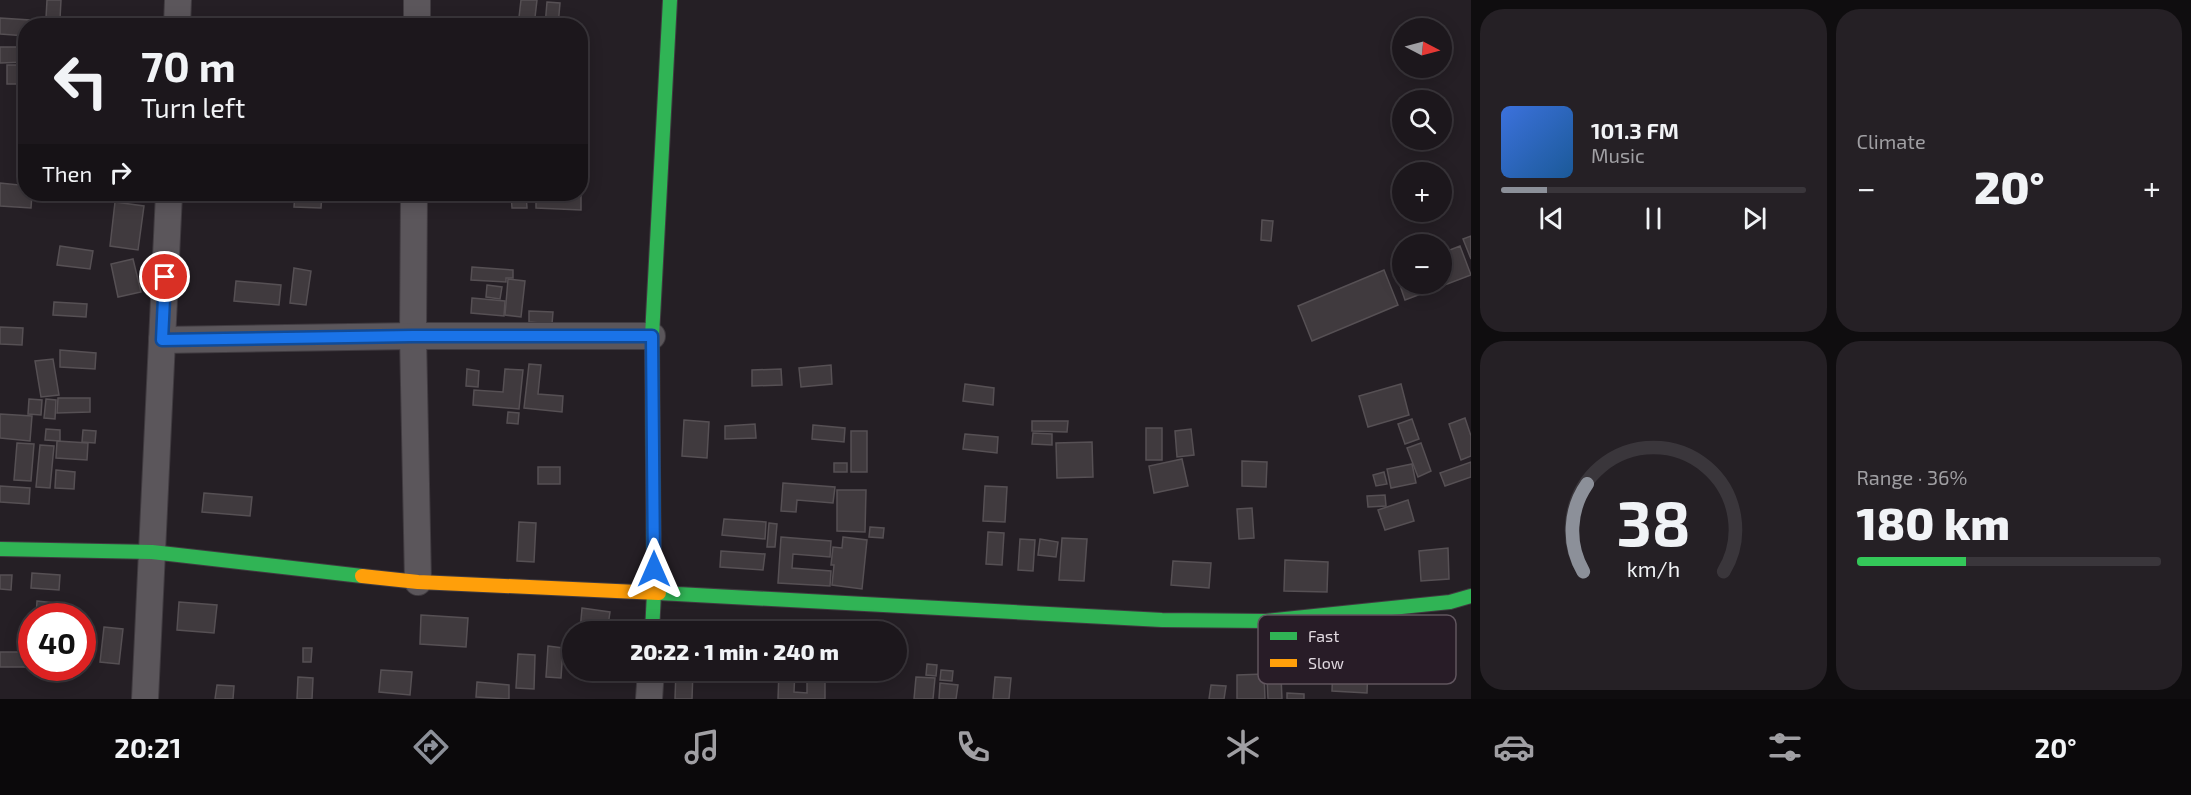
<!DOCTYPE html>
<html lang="en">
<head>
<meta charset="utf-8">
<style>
	:root { --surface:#1c171c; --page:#252025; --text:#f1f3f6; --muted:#a09fa3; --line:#3a363b; --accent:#8c9099 }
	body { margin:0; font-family:"Exo 2",sans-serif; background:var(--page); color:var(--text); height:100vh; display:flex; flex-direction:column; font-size:22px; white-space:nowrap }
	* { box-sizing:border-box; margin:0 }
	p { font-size:20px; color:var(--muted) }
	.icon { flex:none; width:33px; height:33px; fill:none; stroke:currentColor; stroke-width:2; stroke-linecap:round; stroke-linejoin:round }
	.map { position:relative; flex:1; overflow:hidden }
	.details { display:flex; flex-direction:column; gap:9px; padding:9px; background:#0f0d0f; width:720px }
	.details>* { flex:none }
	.hud { position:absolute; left:18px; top:18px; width:570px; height:183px; border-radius:24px; box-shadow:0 3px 15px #0003,0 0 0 2px var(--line); background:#1c171c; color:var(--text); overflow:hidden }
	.needle { width:39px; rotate:96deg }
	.controls { position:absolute; left:1392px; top:18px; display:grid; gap:12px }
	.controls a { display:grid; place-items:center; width:60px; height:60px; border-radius:50%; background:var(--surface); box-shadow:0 3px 15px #0003,0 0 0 2px var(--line); font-size:30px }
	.speed { position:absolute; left:18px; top:603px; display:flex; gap:12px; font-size:30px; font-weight:700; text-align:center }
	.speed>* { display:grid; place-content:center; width:78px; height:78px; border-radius:50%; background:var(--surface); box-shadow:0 3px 15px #0003,0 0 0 2px var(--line); line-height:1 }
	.speed .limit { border:9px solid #d22; background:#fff; color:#111 }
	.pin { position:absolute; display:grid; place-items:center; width:51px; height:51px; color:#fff; margin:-26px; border:3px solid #fff; border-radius:50%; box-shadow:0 2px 6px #0007 }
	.me { position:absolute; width:66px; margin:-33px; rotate:0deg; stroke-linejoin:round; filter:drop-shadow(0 0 4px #0008) }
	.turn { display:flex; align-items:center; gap:21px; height:126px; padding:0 24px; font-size:27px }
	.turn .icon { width:78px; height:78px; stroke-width:2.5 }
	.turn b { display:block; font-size:42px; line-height:51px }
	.then { display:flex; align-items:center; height:57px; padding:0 24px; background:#0003; gap:12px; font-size:22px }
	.big { font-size:45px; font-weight:800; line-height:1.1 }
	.details .widget { flex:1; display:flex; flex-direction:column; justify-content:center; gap:9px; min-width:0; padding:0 21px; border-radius:24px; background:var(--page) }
	.details .dial { align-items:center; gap:0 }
	.dial svg { height:156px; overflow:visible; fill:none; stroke:var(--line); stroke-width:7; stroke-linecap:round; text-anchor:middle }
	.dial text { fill:var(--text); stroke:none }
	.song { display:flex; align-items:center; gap:18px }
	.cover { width:72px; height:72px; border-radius:9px; background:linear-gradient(135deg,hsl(220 70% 55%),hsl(210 70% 35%)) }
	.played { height:6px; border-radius:3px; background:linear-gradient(90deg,var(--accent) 15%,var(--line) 15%) }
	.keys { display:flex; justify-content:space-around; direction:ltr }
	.heat { display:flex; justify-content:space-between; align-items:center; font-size:33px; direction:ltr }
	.charge { height:9px; border-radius:4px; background:linear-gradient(90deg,#34c759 36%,var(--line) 0) }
	.details .tiles { flex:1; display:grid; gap:9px; grid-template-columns:repeat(2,1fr) }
	.trip { position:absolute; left:562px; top:621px; width:345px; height:60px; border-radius:30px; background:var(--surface); box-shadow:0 3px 15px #0003,0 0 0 2px var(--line); font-weight:800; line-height:60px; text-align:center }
	.menu { display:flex; height:96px; justify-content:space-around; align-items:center; background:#0b090b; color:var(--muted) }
	.menu .icon { width:42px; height:42px }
	.menu .current { color:var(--accent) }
	.menu b { font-size:27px; color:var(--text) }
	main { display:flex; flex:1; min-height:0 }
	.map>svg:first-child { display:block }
	.building { fill:#403a3e; stroke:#565054; stroke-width:1.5 }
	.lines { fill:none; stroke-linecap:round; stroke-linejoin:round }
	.street-casing { stroke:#403b40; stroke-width:28 }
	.fast-casing { stroke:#403b40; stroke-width:16 }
	.slow-casing { stroke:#403b40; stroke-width:16 }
	.street { stroke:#5b565b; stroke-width:26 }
	.fast { stroke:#30b455; stroke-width:14 }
	.slow { stroke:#ff9f0a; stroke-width:14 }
	.route-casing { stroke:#114b97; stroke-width:15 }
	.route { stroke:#1a73e8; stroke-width:10 }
	.key { fill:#281c27; stroke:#60555e; stroke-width:1.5 }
	.key-label { font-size:16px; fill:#e1d9e0 }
</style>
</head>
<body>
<main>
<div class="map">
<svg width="1471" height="699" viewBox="0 0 1471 699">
	<rect width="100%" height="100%" fill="#251f25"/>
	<g class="building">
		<polygon points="47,0 61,0 60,19 46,18"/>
		<polygon points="521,0 537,0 534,26 518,26"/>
		<polygon points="547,2 560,3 558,26 545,26"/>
		<polygon points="0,18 30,20 29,26 26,26 26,36 0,34"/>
		<polygon points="249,20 296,25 296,26 248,26"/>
		<polygon points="0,47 26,47 26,62 0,63"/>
		<rect x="7" y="65" width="19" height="19"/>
		<polygon points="21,160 26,160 26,194 32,194 31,208 0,206 0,183 19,185"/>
		<polygon points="295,194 322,194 321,208 294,207"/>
		<polygon points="511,194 526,194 527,208 512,208"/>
		<polygon points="536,194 581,195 581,210 536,208"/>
		<polygon points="115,202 144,206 138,250 110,246"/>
		<polygon points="1262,220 1273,221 1271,241 1261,240"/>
		<polygon points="1471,236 1471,259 1463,239"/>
		<polygon points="60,246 93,251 90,269 57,265"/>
		<polygon points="1460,246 1471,275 1405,300 1395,271 1402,268 1402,284 1442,284 1442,253"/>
		<polygon points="133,259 141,292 118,297 111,264"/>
		<polygon points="472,267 513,270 513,278 506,278 506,282 471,280"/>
		<polygon points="294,268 311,271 306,305 290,303"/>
		<polygon points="1384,270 1398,305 1312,341 1298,306"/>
		<polygon points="508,279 525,281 521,317 505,315"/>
		<polygon points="236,281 281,285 279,305 234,301"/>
		<polygon points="487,285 502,287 500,299 486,297"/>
		<polygon points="472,298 505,301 504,316 471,313"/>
		<polygon points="54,302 87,304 86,317 53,315"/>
		<polygon points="529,311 553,312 552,324 529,322"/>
		<polygon points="0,327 23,328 22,345 0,344"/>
		<polygon points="60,350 96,353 95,369 60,367"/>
		<polygon points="53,359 59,395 41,397 35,361"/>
		<polygon points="529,364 541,365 538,394 563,396 562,412 524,408"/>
		<polygon points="831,365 832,384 801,387 799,368"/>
		<polygon points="467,369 479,371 478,387 466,386"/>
		<polygon points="505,369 523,370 519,409 473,405 474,390 503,392"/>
		<polygon points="781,369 782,385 752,386 752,370"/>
		<polygon points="965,384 994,388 993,405 963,401"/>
		<polygon points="1401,384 1409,415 1368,427 1359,396"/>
		<polygon points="58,398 90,398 90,412 57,413"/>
		<polygon points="29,399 42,400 41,415 28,414"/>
		<polygon points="46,399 56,400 55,419 44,418"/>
		<polygon points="508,412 519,413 518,424 507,423"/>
		<polygon points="0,414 32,416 30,441 0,438"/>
		<polygon points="1465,418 1471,436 1471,456 1461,460 1449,424"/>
		<polygon points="1412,419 1419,439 1405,444 1398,424"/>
		<polygon points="684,420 709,422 707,458 682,456"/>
		<polygon points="1032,421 1068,421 1067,432 1032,431"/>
		<polygon points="755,424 756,438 725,439 725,426"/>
		<polygon points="813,425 845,428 844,442 812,439"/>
		<rect x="1146" y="428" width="16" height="32"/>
		<polygon points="46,429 60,430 60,441 45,440"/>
		<polygon points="1191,429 1194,455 1177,457 1175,431"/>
		<polygon points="83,430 96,431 95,443 82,442"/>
		<rect x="851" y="431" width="16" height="41"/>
		<polygon points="1033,433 1052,434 1052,445 1032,444"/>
		<polygon points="965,434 998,437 997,453 963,449"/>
		<polygon points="57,441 88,443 87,460 56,458"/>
		<polygon points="1092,442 1093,477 1057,478 1056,443"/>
		<polygon points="17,443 34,444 31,481 14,480"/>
		<polygon points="1421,443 1431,471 1418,477 1407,448"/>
		<polygon points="40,445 54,446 50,488 36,487"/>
		<polygon points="1182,459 1188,486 1154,493 1149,466"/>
		<polygon points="1242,461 1267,462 1266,487 1242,486"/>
		<polygon points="1471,462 1471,477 1445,486 1440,473"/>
		<rect x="834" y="463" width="13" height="9"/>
		<polygon points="1412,464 1416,483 1391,488 1387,469"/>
		<rect x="538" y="467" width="22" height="17"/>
		<polygon points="56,470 75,472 74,489 55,488"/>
		<polygon points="1384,472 1387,484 1376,486 1373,475"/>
		<polygon points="783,483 835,487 833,503 797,500 796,512 781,511"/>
		<polygon points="0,486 30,488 29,504 0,502"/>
		<polygon points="985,486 1007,487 1005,522 983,521"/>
		<polygon points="837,490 866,490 865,532 837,531"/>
		<polygon points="204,493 252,497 250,516 202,512"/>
		<polygon points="1385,495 1386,506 1368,507 1367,496"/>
		<polygon points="1408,500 1414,521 1385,530 1378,510"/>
		<polygon points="1252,508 1254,538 1239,539 1237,509"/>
		<polygon points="724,519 766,522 765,539 722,535"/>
		<polygon points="519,522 536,523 534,562 517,561"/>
		<polygon points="769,523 777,524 775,547 767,547"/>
		<polygon points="870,527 884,528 883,538 869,537"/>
		<polygon points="988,532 1004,533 1002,565 986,564"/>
		<polygon points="781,537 831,541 830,557 793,554 792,568 831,571 830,586 778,583"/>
		<polygon points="843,537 867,540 862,589 832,585 834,565 831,565 833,547 842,548"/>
		<polygon points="1062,538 1087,539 1084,581 1059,580"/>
		<polygon points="1020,539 1035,540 1033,571 1018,570"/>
		<polygon points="1040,539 1058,542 1056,557 1038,555"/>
		<polygon points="1448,548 1449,579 1421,581 1419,551"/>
		<polygon points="721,551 765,554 763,570 720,567"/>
		<polygon points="1285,560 1328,562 1327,592 1284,591"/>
		<polygon points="1173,561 1211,563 1209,588 1171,585"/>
		<polygon points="32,573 60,575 59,590 31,588"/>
		<polygon points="0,575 12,575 11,590 0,589"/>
		<polygon points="37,601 64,604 62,616 36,616"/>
		<polygon points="179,602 217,605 214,633 177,630"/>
		<polygon points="582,608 610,612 607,632 580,631"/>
		<polygon points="421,615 468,618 466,647 420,644"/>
		<polygon points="104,627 123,629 119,664 100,662"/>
		<polygon points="548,646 563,648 561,678 546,677"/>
		<polygon points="303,648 312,648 311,662 303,662"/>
		<rect x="0" y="652" width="26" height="15"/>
		<polygon points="518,654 535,655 534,689 516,688"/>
		<polygon points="1333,663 1368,665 1367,693 1332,691"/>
		<polygon points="927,664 937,665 936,676 926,675"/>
		<polygon points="381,670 412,672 410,695 379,692"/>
		<polygon points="676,670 693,670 692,699 675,699"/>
		<polygon points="779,670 795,670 794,692 807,693 807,670 825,670 825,699 778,699"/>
		<polygon points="941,670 953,671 952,681 940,680"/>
		<polygon points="1264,674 1265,699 1237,699 1237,675"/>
		<polygon points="1281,676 1282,699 1268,699 1267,677"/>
		<polygon points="298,677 313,678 312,699 297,699"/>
		<polygon points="916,677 935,678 933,699 914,699"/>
		<polygon points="995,677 1011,678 1009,699 993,699"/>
		<polygon points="477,682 509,685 509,699 476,697"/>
		<polygon points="940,683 958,685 956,699 939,699"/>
		<polygon points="217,685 234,686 233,699 215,699"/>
		<polygon points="1211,685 1226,686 1224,699 1209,699"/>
		<polygon points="1287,693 1304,694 1304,699 1287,699"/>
	</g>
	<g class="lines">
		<defs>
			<g id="street">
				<polyline points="177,26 178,0"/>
				<polyline points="417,26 417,0"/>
				<polyline points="414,194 413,336 418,582"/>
				<polyline points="162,340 413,336 652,336"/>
				<polyline points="145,699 169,194"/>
				<polyline points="649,699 651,670"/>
			</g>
			<g id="fast">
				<polyline points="0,549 152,552 362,576"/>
				<polyline points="659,593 1162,620 1266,621 1450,602 1471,596"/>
				<polyline points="652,632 654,593 652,336 670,0"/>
			</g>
			<polyline id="slow" points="362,576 418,582 659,593"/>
		</defs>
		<use href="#street" class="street-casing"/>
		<use href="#fast" class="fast-casing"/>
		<use href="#slow" class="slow-casing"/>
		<use href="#street" class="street"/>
		<use href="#fast" class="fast"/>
		<use href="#slow" class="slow"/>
	</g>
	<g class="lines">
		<defs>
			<polyline id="route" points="165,277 162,340 412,336 652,336 654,569"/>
		</defs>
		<use href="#route" class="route-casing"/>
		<use href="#route" class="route"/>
	</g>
	<rect x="1258" y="615" width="198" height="69" rx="9" class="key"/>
	<rect x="1270" y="632" width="27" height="8" fill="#30b455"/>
	<rect x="1270" y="659" width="27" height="8" fill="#ff9f0a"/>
	<g class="key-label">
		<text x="1308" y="642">Fast</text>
		<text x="1308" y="669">Slow</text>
	</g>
</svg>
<div class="controls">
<a><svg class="needle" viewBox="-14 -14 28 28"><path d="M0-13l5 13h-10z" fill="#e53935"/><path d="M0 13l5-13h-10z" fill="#a09fa3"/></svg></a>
<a><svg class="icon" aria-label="search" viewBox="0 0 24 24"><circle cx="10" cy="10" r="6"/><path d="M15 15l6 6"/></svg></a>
<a>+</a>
<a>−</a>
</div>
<div class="speed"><div class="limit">40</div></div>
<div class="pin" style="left:165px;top:277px;background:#d93025"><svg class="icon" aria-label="arrive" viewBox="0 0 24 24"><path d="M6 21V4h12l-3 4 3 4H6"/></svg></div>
<svg class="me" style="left:654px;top:569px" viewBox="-20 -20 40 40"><path d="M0-17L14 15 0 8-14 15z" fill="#1a73e8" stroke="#fff" stroke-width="4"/></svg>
<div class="trip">20:22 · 1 min · 240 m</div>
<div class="hud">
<div class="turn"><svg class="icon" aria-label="left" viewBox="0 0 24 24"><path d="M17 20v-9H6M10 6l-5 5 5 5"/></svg><div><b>70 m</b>Turn left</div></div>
<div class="then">Then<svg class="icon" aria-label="right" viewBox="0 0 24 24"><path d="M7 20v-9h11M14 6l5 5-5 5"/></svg></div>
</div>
</div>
<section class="details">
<div class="tiles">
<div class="widget">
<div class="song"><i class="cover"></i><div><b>101.3 FM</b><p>Music</p></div></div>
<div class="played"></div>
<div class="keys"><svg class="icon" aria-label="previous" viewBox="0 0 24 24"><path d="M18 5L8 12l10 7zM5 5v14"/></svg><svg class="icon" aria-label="pause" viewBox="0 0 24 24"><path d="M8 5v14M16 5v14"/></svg><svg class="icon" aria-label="next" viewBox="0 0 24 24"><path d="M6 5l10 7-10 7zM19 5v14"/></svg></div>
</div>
<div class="widget"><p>Climate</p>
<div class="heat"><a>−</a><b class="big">20°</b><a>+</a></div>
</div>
<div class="widget dial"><svg viewBox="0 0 100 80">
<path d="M14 69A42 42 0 1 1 86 69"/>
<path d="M14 69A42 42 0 0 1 16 24" stroke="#8c9099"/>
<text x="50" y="56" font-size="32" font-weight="700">38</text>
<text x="50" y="72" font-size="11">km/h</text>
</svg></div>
<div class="widget"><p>Range · 36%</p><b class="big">180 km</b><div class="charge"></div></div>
</div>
</section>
</main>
<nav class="menu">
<b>20:21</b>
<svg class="icon current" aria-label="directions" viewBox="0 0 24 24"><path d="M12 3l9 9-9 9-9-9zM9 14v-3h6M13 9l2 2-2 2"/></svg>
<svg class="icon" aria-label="music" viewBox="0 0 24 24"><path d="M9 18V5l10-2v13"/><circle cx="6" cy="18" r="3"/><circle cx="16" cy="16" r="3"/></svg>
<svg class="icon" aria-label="phone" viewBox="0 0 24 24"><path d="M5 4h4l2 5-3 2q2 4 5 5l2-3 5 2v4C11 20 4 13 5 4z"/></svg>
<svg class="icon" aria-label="climate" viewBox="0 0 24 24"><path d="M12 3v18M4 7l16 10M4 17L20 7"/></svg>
<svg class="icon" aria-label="car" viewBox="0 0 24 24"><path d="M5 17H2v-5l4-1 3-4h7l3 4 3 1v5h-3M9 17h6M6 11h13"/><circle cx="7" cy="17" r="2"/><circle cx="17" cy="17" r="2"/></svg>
<svg class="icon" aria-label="filters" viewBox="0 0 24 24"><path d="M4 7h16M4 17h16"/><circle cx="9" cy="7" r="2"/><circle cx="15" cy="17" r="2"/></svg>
<b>20°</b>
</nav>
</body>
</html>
